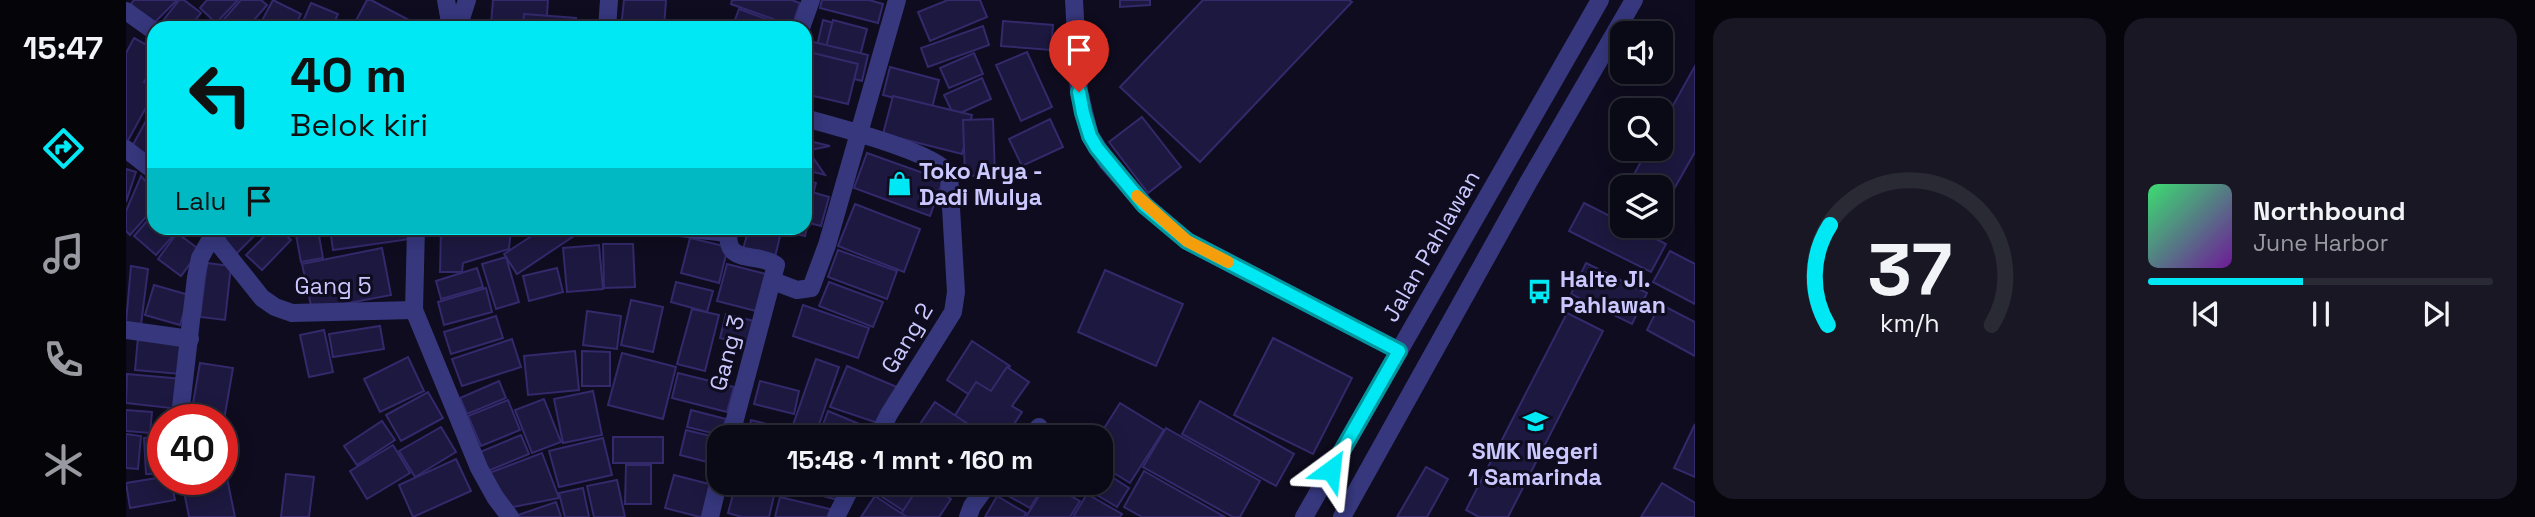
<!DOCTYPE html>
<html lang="id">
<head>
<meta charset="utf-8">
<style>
	:root { --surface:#0a0916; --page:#181723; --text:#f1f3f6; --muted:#999aa1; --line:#2a2a35; --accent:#00e8f3 }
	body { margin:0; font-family:"Space Grotesk",sans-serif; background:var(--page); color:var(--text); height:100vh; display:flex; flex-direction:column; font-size:26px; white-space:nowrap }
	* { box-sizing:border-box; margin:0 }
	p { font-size:23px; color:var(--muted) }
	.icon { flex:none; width:38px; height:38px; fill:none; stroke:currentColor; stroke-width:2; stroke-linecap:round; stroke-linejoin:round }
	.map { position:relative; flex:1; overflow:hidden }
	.sheet { display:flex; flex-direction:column; gap:18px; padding:18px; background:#06050c; width:840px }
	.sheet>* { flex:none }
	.banner { position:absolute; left:21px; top:21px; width:665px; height:214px; border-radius:21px; box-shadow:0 4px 18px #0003,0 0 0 2px var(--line); background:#00e8f3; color:#111; overflow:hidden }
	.tools { position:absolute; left:1484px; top:21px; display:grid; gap:14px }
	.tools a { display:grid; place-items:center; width:63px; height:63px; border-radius:14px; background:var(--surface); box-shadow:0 4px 18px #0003,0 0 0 2px var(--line); font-size:35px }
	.speed { position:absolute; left:21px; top:404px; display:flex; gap:14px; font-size:35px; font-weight:700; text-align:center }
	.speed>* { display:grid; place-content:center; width:91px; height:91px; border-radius:50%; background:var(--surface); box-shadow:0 4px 18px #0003,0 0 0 2px var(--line); line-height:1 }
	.speed .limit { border:10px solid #d22; background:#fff; color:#111 }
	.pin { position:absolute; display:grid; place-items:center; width:60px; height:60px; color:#fff; margin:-72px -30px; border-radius:50% 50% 50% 0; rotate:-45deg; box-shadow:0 0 7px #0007 }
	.pin .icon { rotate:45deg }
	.me { position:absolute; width:77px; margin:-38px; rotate:30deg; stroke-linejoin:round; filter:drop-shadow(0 0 5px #0008) }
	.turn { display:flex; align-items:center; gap:24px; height:147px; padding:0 28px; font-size:32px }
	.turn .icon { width:91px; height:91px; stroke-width:2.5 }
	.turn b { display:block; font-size:49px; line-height:60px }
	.then { display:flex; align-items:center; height:66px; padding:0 28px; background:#0003; gap:14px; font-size:26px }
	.sheet .card { flex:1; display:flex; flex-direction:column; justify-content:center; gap:10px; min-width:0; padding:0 24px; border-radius:21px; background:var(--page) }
	.sheet .dial { align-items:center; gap:0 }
	.dial svg { height:182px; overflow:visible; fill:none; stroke:var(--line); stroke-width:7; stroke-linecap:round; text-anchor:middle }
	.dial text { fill:var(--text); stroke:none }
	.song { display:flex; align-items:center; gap:21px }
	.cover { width:84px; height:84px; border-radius:10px; background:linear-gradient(135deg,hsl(140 70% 55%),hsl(280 70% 35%)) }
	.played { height:7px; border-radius:4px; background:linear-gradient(90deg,var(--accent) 45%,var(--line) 45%) }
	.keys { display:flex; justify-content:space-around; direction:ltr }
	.sheet .tiles { flex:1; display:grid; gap:18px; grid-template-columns:repeat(2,1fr) }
	.trip { position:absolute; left:581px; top:425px; width:406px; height:70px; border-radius:21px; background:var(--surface); box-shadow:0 4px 18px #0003,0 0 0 2px var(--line); font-weight:600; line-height:70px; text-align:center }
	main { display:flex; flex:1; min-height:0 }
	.dock { display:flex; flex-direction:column; width:126px; justify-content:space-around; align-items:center; background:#040409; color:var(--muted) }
	.dock .icon { width:49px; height:49px }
	.dock .selected { color:var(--accent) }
	.dock b { font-size:32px; color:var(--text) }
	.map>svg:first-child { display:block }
	.building { fill:#1d183f; stroke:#33296b; stroke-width:2 }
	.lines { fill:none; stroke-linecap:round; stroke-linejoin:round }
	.minor { stroke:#36377d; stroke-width:18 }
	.tertiary { stroke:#36377d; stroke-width:18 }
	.route-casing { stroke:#00979e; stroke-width:18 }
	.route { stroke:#00e8f3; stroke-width:12 }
	.slow { stroke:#f59e0b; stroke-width:12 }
	.labels { text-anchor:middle; stroke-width:6; stroke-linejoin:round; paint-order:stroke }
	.poi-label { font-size:23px; font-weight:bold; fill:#cbc8ff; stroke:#0e0c1e; text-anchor:start }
	.street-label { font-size:23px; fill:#cbc8ff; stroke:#0e0c1e }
</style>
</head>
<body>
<main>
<nav class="dock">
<b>15:47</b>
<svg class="icon selected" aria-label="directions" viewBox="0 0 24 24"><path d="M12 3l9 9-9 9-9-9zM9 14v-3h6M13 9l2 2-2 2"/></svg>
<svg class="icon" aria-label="music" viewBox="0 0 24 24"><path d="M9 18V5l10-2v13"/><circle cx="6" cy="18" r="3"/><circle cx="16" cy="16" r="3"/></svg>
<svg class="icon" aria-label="phone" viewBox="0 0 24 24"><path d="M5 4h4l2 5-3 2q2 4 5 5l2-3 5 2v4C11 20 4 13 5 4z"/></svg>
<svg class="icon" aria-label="climate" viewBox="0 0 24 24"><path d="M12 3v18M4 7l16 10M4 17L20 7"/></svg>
</nav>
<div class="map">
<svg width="1569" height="517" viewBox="0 0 1569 517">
	<rect width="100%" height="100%" fill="#0e0c1e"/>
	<g class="building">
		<polygon points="8,0 51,0 26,25 5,4"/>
		<polygon points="53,0 58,0 75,13 63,28 35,28 33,26"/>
		<polygon points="81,0 112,0 90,23 74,8"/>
		<polygon points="115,0 135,0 141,5 121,28 90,28"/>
		<polygon points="147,0 175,14 168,28 132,28"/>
		<polygon points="241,0 245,0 298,28 226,28"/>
		<polygon points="367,0 422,0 420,28 365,24"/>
		<polygon points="498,0 540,0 538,28 495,28"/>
		<polygon points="606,0 666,0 674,3 666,26 605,4"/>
		<polygon points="696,0 743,0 757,4 752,23 694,8"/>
		<polygon points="822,0 854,0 861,17 804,41 792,12"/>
		<polygon points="994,0 1024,0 1024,5 994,7"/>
		<polygon points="1077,0 1223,0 1226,2 1074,162 994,87"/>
		<polygon points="185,3 212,14 206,28 174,28"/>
		<polygon points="613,9 648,22 646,28 606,28"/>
		<polygon points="398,14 450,18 450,28 397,28"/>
		<polygon points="697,20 727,28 721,54 691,46"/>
		<polygon points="707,20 741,29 734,56 700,47"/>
		<polygon points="877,21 927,25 925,50 875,46"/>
		<polygon points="857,26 863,45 802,67 795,48"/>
		<polygon points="8,38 28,49 28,65 18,82 28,88 28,93 0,144 0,53"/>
		<polygon points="679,40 742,55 736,81 679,66"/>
		<polygon points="679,51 732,64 722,104 679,94"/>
		<polygon points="901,52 926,107 895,121 870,65"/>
		<polygon points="848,53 857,74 823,88 814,68"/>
		<polygon points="1569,66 1569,152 1535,212 1535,187 1501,187 1522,149 1535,149 1535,127"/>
		<polygon points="764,67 813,80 806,108 757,95"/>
		<polygon points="856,78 865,99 828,116 818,95"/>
		<polygon points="767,96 846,115 836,154 757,134"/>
		<polygon points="27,108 28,151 23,160 4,150"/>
		<polygon points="1016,117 1055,167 1022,193 983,142"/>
		<polygon points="867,119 869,175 839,176 837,120"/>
		<polygon points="924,119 937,147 896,166 883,139"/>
		<polygon points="679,140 704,146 679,151"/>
		<polygon points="679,148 681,149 699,175 679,170"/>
		<polygon points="741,153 817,180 804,216 728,188"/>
		<polygon points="0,169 10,172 0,202"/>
		<polygon points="15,176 28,191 28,208 4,235 0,231 0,211"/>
		<polygon points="679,180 690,183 684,205 679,204"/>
		<polygon points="679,190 703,197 695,226 679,222"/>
		<polygon points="1458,203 1496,222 1496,226 1504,226 1540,244 1525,272 1443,231"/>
		<polygon points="729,204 794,229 778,272 712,246"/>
		<polygon points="679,205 686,207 679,236 644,228 679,228"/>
		<polygon points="28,213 28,228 54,228 30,255 8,236"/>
		<polygon points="109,228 136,228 110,254 96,240"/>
		<polygon points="147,228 153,228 165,240 136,270 120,255"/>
		<polygon points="204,228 282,228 284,239 207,250"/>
		<polygon points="315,228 385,228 383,249 337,263 336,272 314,272"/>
		<polygon points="418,228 447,228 451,234 391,274 378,254"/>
		<polygon points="623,228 656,228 649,257 617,249"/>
		<polygon points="192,230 197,258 175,262 170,235"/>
		<polygon points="51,233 74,250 55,276 32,259"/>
		<polygon points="564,238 602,247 593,283 555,273"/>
		<polygon points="477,244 507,244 509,287 478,288"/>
		<polygon points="473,245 477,289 441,292 437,248"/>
		<polygon points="256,248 265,295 186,310 176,264"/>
		<polygon points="712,250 771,271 761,299 702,277"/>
		<polygon points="1544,251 1569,264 1569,304 1527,282"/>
		<polygon points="380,257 393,302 370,309 356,264"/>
		<polygon points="81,263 105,266 99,320 74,317"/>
		<polygon points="1460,263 1521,293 1506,324 1445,294"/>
		<polygon points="601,264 644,275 634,312 591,301"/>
		<polygon points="5,266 22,269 15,325 0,323"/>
		<polygon points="351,268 357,287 315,299 310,281"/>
		<polygon points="431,268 437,292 403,301 397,276"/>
		<polygon points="979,270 1057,304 1030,366 952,332"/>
		<polygon points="550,282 587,291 581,312 545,302"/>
		<polygon points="703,282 757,302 747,327 693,306"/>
		<polygon points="28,285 63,295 54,325 19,315"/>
		<polygon points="360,288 366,312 318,325 312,302"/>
		<polygon points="505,300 537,307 527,352 495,345"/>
		<polygon points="1534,304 1569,322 1569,356 1521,330"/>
		<polygon points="677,305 743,328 732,358 667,336"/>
		<polygon points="566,309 593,315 579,371 551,364"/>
		<polygon points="461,311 495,316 491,349 457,345"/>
		<polygon points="1441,313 1477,331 1382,517 1353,517 1340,510"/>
		<polygon points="600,314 628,321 622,345 594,338"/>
		<polygon points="370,316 377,338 325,354 318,332"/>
		<polygon points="254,326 258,349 207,357 203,334"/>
		<polygon points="198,330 207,372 183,377 174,335"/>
		<polygon points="12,337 58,341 55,374 9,370"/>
		<polygon points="1147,338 1226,378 1187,454 1108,415"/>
		<polygon points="386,339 395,367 336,386 326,359"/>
		<polygon points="846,341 884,366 859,405 821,380"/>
		<polygon points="449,351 453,390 402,395 398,356"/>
		<polygon points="456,351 484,352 484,386 456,386"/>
		<polygon points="496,353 550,367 537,419 482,405"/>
		<polygon points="282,357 298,391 254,412 238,379"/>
		<polygon points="690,359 713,367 689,436 666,428"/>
		<polygon points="74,363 107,368 98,420 65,415"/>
		<polygon points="721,366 771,387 752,423 704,407"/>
		<polygon points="881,367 903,382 886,406 896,412 879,438 853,438 826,420 850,382 865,391"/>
		<polygon points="552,373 608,387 601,412 546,398"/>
		<polygon points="1,374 57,379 53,409 0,403"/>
		<polygon points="373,381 380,398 341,414 334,398"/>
		<polygon points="634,381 673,391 668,414 628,404"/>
		<polygon points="467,391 476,435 437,443 428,399"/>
		<polygon points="302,392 317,418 275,441 260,415"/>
		<polygon points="418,399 435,442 406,453 389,410"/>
		<polygon points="382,400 394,430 355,446 342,416"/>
		<polygon points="1074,401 1168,454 1150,486 1056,434"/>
		<polygon points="809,402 845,426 838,438 808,438 792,427"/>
		<polygon points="994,403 1038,430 1004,483 975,465 975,438 972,438"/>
		<polygon points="0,410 26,412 24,433 0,431"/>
		<polygon points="565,410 600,419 595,435 561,427"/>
		<polygon points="702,411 748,430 743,438 692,438"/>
		<polygon points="625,420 665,430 663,438 621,438"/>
		<polygon points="256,421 269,440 231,465 218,446"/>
		<polygon points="1569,424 1569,477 1548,468"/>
		<polygon points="787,426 805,438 779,438"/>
		<polygon points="315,427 330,452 289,477 273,451"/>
		<polygon points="817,427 833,438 810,438"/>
		<polygon points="1040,428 1134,481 1114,517 1107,517 1017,467"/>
		<polygon points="560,430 593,438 589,464 554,455"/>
		<polygon points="100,432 107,467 96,469 96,433"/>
		<polygon points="0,434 15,436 12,469 0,468"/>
		<polygon points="395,435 403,454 362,471 354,452"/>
		<polygon points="37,437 37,474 20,474 18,438"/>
		<rect x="487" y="437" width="50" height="26"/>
		<polygon points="477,438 486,475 433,487 423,451"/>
		<polygon points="267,445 284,473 241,499 224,471"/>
		<polygon points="416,453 433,498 382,508 363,473"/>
		<polygon points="330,459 345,491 287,517 273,485"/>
		<polygon points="500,465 525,465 525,504 499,504"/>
		<polygon points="1300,467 1322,479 1301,517 1271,517"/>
		<polygon points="975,470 1003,488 991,507 951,483 975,483"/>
		<polygon points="1018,471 1099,517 1016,517 998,507"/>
		<polygon points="100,473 109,517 63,517 56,481 96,480 96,474"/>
		<polygon points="160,474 188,477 183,517 155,517"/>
		<polygon points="548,475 591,486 583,517 574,517 539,508"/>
		<polygon points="37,477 37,480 45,480 49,500 4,508 0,483"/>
		<polygon points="491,480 499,517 468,517 461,486"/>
		<polygon points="610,483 651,483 643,517 616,517 602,513"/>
		<polygon points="661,483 718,483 712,500 660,486"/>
		<polygon points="748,483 806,483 810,486 790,517 787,517 744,489"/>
		<polygon points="795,483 801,483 825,499 813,517 773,517"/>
		<polygon points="885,483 919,483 904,508 879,494"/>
		<polygon points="921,483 954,501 944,517 900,517"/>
		<polygon points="1536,483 1569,503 1569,517 1515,517"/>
		<polygon points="457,488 463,517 439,517 433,493"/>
		<polygon points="961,494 996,514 994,517 947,517"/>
		<polygon points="749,496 781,517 735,517"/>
		<polygon points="871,496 900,513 898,517 859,517"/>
		<polygon points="654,497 708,510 706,517 649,517"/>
		<polygon points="430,502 435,517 394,517 392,515"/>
	</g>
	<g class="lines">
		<g class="minor">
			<polyline points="948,0 953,92 964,136 981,162 1019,205 1061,241 1273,351"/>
			<polyline points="0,11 28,31"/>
			<polyline points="332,28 341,0"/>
			<polyline points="481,28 483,0"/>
			<polyline points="675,28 685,0"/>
			<path d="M679,118c29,8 130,34 144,56l7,118 -3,20 -64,102 -12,24"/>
			<polyline points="0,149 28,171"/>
			<polyline points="80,228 136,298 149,307 166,313 288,310"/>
			<polyline points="554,228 602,233"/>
			<path d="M603,228c-6,39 27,23 47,37l-46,173"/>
			<polyline points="647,281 671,290 685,288 701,245 771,0"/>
			<polyline points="0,330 64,339"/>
			<polyline points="55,407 70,277 74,258 87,235"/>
			<polyline points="903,438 913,427"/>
			<polyline points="584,517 593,480"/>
			<polyline points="710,517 727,483"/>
			<polyline points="842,517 846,506 863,483"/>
		</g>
		<g class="tertiary">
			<polyline points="320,0 325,28"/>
			<polyline points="290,228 288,310 353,468 369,497 384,517"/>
			<polyline points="1178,517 1474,0"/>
			<polyline points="1216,517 1403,181 1508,0"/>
		</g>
	</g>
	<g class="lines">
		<defs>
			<polyline id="route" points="953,92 957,113 964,136 971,148 1018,205 1061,241 1273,351 1205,470"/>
		</defs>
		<use href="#route" class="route-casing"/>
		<use href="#route" class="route"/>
		<polyline class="slow" points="1011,196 1061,241 1102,262"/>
	</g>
	<defs>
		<symbol id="shop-bare" viewBox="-9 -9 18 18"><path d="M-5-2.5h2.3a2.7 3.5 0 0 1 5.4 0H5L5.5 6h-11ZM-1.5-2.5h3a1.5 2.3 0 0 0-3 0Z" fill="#00e8f3" stroke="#0e0c1e" stroke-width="2.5" paint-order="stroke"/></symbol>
		<symbol id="bus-bare" viewBox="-9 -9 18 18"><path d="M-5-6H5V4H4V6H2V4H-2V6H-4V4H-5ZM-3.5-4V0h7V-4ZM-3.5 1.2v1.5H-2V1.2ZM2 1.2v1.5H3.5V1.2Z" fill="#00e8f3" stroke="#0e0c1e" stroke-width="2.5" paint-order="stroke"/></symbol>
		<symbol id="school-bare" viewBox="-9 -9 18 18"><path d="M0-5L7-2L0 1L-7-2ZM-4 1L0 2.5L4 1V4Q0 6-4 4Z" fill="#00e8f3" stroke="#0e0c1e" stroke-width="2.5" paint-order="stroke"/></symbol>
	</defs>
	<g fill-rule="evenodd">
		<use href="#shop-bare" x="756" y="166" width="35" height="35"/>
		<use href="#bus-bare" x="1396" y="274" width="35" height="35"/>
		<use href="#school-bare" x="1392" y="404" width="35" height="35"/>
	</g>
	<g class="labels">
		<g class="poi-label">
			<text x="793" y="179">Toko Arya -<tspan x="793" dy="26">Dadi Mulya</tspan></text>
			<text x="1434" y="287">Halte Jl.<tspan x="1434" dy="26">Pahlawan</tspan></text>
			<text x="1409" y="459" text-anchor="middle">SMK Negeri<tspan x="1409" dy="26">1 Samarinda</tspan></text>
		</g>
		<g class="street-label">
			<text transform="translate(1305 246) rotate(-60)" y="8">Jalan Pahlawan</text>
			<text x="207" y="294">Gang 5</text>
			<text transform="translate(781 338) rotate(-59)" y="8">Gang 2</text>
			<text transform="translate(601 353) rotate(-75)" y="8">Gang 3</text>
		</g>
	</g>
</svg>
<div class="tools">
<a><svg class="icon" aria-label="sound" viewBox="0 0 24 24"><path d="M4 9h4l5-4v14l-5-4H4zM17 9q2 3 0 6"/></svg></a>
<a><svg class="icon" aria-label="search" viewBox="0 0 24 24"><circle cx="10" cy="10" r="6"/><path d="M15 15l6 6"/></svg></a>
<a><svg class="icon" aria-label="layers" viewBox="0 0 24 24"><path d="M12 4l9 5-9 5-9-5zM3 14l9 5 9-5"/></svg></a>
</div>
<div class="speed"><div class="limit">40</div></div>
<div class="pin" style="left:953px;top:92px;background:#d93025"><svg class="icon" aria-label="arrive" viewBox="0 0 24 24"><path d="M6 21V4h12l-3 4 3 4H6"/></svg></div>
<svg class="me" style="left:1205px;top:470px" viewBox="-20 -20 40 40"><path d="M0-17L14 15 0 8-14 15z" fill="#00e8f3" stroke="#fff" stroke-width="4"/></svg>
<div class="trip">15:48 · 1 mnt · 160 m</div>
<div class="banner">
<div class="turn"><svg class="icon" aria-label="left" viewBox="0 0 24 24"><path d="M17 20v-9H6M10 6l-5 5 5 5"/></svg><div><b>40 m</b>Belok kiri</div></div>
<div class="then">Lalu<svg class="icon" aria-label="arrive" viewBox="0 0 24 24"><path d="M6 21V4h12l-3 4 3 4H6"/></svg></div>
</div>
</div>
<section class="sheet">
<div class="tiles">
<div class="card dial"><svg viewBox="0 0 100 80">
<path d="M14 69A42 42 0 1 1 86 69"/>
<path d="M14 69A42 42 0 0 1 15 25" stroke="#00e8f3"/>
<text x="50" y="56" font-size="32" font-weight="700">37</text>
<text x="50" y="72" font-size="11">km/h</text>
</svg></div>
<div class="card">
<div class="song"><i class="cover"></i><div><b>Northbound</b><p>June Harbor</p></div></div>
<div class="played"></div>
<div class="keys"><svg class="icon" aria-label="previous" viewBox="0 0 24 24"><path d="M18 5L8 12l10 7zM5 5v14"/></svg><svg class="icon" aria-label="pause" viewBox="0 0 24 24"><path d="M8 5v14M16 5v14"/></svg><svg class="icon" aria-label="next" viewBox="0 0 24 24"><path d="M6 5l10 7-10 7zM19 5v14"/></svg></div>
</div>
</div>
</section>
</main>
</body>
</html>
